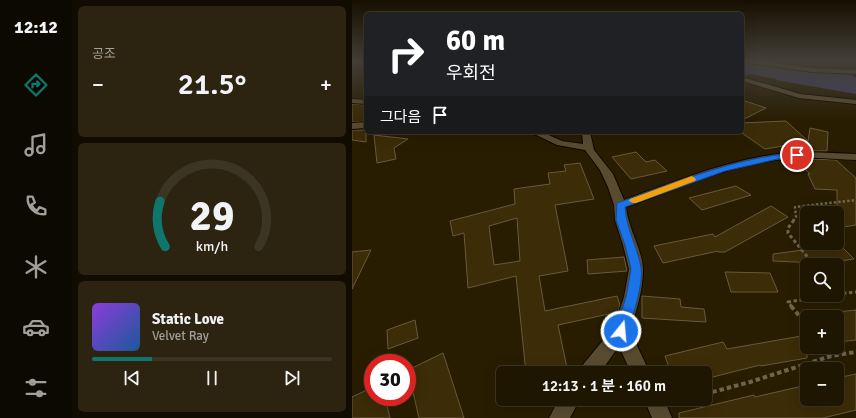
<!DOCTYPE html>
<html lang="ko">
<head>
<meta charset="utf-8">
<style>
	:root { --surface:#1f1601; --page:#2c2310; --text:#f1f3f6; --muted:#a19f99; --line:#3c3523; --accent:#0f766e }
	body { margin:0; font-family:Signika,"Noto Sans KR",sans-serif; background:var(--page); color:var(--text); height:100vh; display:flex; flex-direction:column; font-size:15px; white-space:nowrap }
	* { box-sizing:border-box; margin:0 }
	p { font-size:13px; color:var(--muted) }
	.icon { flex:none; width:22px; height:22px; fill:none; stroke:currentColor; stroke-width:2; stroke-linecap:round; stroke-linejoin:round }
	.map { position:relative; flex:1; overflow:hidden }
	.side { display:flex; flex-direction:column; gap:6px; padding:6px; background:#110c01; width:280px }
	.side>* { flex:none }
	.guide { position:absolute; left:12px; top:12px; width:380px; height:122px; border-radius:6px; box-shadow:0 4px 16px #0002,0 0 0 1px var(--line); background:#202124; color:#fff; overflow:hidden }
	.fabs { position:absolute; left:448px; top:206px; display:grid; gap:8px }
	.fabs a { display:grid; place-items:center; width:44px; height:44px; border-radius:6px; background:var(--surface); box-shadow:0 4px 16px #0002,0 0 0 1px var(--line); font-size:20px }
	.speed { position:absolute; left:12px; top:354px; display:flex; gap:8px; font-size:20px; font-weight:700; text-align:center }
	.speed>* { display:grid; place-content:center; width:52px; height:52px; border-radius:50%; background:var(--surface); box-shadow:0 4px 16px #0002,0 0 0 1px var(--line); line-height:1 }
	.speed .limit { border:6px solid #d22; background:#fff; color:#111 }
	.pin { position:absolute; display:grid; place-items:center; width:34px; height:34px; color:#fff; margin:-17px; border:2px solid #fff; border-radius:50%; box-shadow:0 1px 4px #0007 }
	.me { position:absolute; width:44px; margin:-22px; rotate:17deg; stroke-linejoin:round; filter:drop-shadow(0 0 3px #0008) }
	.turn { display:flex; align-items:center; gap:14px; height:84px; padding:0 16px; font-size:18px }
	.turn .icon { width:52px; height:52px; stroke-width:2.5 }
	.turn b { display:block; font-size:28px; line-height:34px }
	.then { display:flex; align-items:center; height:38px; padding:0 16px; background:#0003; gap:8px; font-size:15px }
	.big { font-size:30px; font-weight:600; line-height:1.1 }
	.side .card { flex:1; display:flex; flex-direction:column; justify-content:center; gap:6px; min-width:0; padding:0 14px; border-radius:6px; background:var(--page) }
	.side .dial { align-items:center; gap:0 }
	.dial svg { height:104px; overflow:visible; fill:none; stroke:var(--line); stroke-width:7; stroke-linecap:round; text-anchor:middle }
	.dial text { fill:var(--text); stroke:none }
	.song { display:flex; align-items:center; gap:12px }
	.cover { width:48px; height:48px; border-radius:6px; background:linear-gradient(135deg,hsl(270 70% 55%),hsl(210 70% 35%)) }
	.played { height:4px; border-radius:2px; background:linear-gradient(90deg,var(--accent) 25%,var(--line) 25%) }
	.keys { display:flex; justify-content:space-around; direction:ltr }
	.heat { display:flex; justify-content:space-between; align-items:center; font-size:22px; direction:ltr }
	.trip { position:absolute; left:144px; top:366px; width:216px; height:40px; border-radius:6px; background:var(--surface); box-shadow:0 4px 16px #0002,0 0 0 1px var(--line); font-weight:600; line-height:40px; text-align:center }
	main { display:flex; flex:1; min-height:0 }
	.tab-bar { display:flex; flex-direction:column; width:72px; justify-content:space-around; align-items:center; background:#0c0900; color:var(--muted) }
	.tab-bar .icon { width:28px; height:28px }
	.tab-bar .active { color:var(--accent) }
	.tab-bar b { font-size:18px; color:var(--text) }
	.map>svg:first-child { display:block }
	.green { fill:#403f66 }
	.building { fill:#3c2c07; stroke:#675a3d; fill-rule:evenodd }
	.lines { fill:none; stroke-linecap:round; stroke-linejoin:round }
	.street-casing { stroke:#110700; stroke-width:2 }
	.path-far2 { stroke:#6f654d; stroke-width:2.5; stroke-dasharray:2.5 2; stroke-linecap:butt }
	.path-far1 { stroke:#6f654d; stroke-width:3; stroke-dasharray:3.5 2.5; stroke-linecap:butt }
	.path { stroke:#6f654d; stroke-width:4; stroke-dasharray:4.5 3; stroke-linecap:butt }
	.street { fill:#594b2f; fill-rule:evenodd }
	.route { fill:#1a73e8; stroke:#114b97 }
	.slow { fill:#f59e0b }
</style>
</head>
<body>
<main>
<nav class="tab-bar">
<b>12:12</b>
<svg class="icon active" aria-label="directions" viewBox="0 0 24 24"><path d="M12 3l9 9-9 9-9-9zM9 14v-3h6M13 9l2 2-2 2"/></svg>
<svg class="icon" aria-label="music" viewBox="0 0 24 24"><path d="M9 18V5l10-2v13"/><circle cx="6" cy="18" r="3"/><circle cx="16" cy="16" r="3"/></svg>
<svg class="icon" aria-label="phone" viewBox="0 0 24 24"><path d="M5 4h4l2 5-3 2q2 4 5 5l2-3 5 2v4C11 20 4 13 5 4z"/></svg>
<svg class="icon" aria-label="climate" viewBox="0 0 24 24"><path d="M12 3v18M4 7l16 10M4 17L20 7"/></svg>
<svg class="icon" aria-label="car" viewBox="0 0 24 24"><path d="M5 17H2v-5l4-1 3-4h7l3 4 3 1v5h-3M9 17h6M6 11h13"/><circle cx="7" cy="17" r="2"/><circle cx="17" cy="17" r="2"/></svg>
<svg class="icon" aria-label="filters" viewBox="0 0 24 24"><path d="M4 7h16M4 17h16"/><circle cx="9" cy="7" r="2"/><circle cx="15" cy="17" r="2"/></svg>
</nav>
<section class="side">
<div class="card"><p>공조</p>
<div class="heat"><a>−</a><b class="big">21.5°</b><a>+</a></div>
</div>
<div class="card dial"><svg viewBox="0 0 100 80">
<path d="M14 69A42 42 0 1 1 86 69"/>
<path d="M14 69A42 42 0 0 1 10 34" stroke="#0f766e"/>
<text x="50" y="56" font-size="32" font-weight="700">29</text>
<text x="50" y="72" font-size="11">km/h</text>
</svg></div>
<div class="card">
<div class="song"><i class="cover"></i><div><b>Static Love</b><p>Velvet Ray</p></div></div>
<div class="played"></div>
<div class="keys"><svg class="icon" aria-label="previous" viewBox="0 0 24 24"><path d="M18 5L8 12l10 7zM5 5v14"/></svg><svg class="icon" aria-label="pause" viewBox="0 0 24 24"><path d="M8 5v14M16 5v14"/></svg><svg class="icon" aria-label="next" viewBox="0 0 24 24"><path d="M6 5l10 7-10 7zM19 5v14"/></svg></div>
</div>
</section>
<div class="map">
<svg width="504" height="418" viewBox="0 0 504 418">
	<rect width="100%" height="100%" fill="#291d01"/>
	<polygon class="green" points="390,61 441,70 498,74 504,78 504,94 424,80 425,79 398,74 390,78 390,71 394,69 390,68"/>
	<g class="building">
		<polygon points="390,100 414,108 390,120"/>
		<polygon points="0,104 14,105 14,121 0,122"/>
		<polygon points="434,121 456,141 458,128 476,132 475,151 436,151 431,146 413,149 390,133 390,123"/>
		<polygon points="0,130 14,130 14,142 0,140"/>
		<polygon points="22,135 56,139 42,148 44,159 25,163"/>
		<polygon points="284,152 294,162 303,160 315,171 279,179 260,157"/>
		<polygon points="460,159 484,160 504,178 504,225 485,228 485,190 463,189 456,174 458,174 444,160"/>
		<path d="M228,163l14,36 -39,6 13,66 -29,5 6,35 72,-15 3,9 -2,7 -60,13 10,48h-42l-10,-97 -48,12 -4,-55 -11,3 -3,-15 65,-17 -1,-15 36,-5 -2,-11 18,-2 -2,-6zM165,218l3,43 -26,4 -5,-39z"/>
		<polygon points="384,186 399,195 350,210 337,198"/>
		<polygon points="419,206 436,217 373,252 366,252 366,251 311,263 302,246 361,234 363,237"/>
		<polygon points="488,245 502,259 467,264 466,263 421,261 421,254"/>
		<polygon points="19,250 0,289 0,252"/>
		<polygon points="272,257 275,271 236,274 235,260"/>
		<polygon points="373,272 418,273 426,292 379,292"/>
		<polygon points="290,296 328,299 329,307 352,309 354,322 290,318"/>
		<polygon points="504,310 504,340 485,342 485,312"/>
		<polygon points="63,320 66,338 36,349 35,330"/>
		<polygon points="455,335 455,358 409,366 408,365 353,379 353,373 319,373 313,356 371,342 375,349"/>
		<polygon points="91,353 112,418 67,418 56,370"/>
		<polygon points="504,374 504,410 471,418 327,418 327,413 402,395 403,397 455,385 455,399 485,399 485,378"/>
		<polygon points="21,387 21,397 33,397 38,418 0,418 0,397"/>
	</g>
	<g class="lines">
		<defs>
			<g id="street">
				<polygon points="393,61 409,61 460,68 504,70 504,74 460,72 396,63"/>
				<polygon points="390,77 448,94 504,100 504,104 447,98 390,81"/>
				<polygon points="0,99 14,100 14,104 0,103"/>
				<polygon points="14,122 14,128 0,129 0,123"/>
				<path d="M178,132h12l20,9 21,3 -1,-12h8l4,18 19,24 11,26c53,-19 105,-41 162,-47 23,-2 47,0 70,1v6c-23,-1 -47,-4 -70,-1 -56,5 -108,29 -160,48 2,21 17,44 17,63 0,21 -7,41 -13,61l20,42h-19l-12,-27 -19,27h-21l2,-6 33,-40 10,-30 5,-28 -6,-24 -8,-25 -1,-15 -6,-18 -8,-17 -15,-20 -28,-5z"/>
				<polygon points="207,399 228,399 218,418 197,418"/>
				<polygon points="292,399 312,399 320,418 300,418"/>
			</g>
		</defs>
		<use href="#street" class="street-casing"/>
		<polyline class="path-far2" points="441,221 444,217 443,207 504,200"/>
		<g class="path-far1">
			<polyline points="442,220 436,228 436,233 462,265"/>
			<polyline points="485,294 504,292"/>
			<polyline points="440,307 436,302 480,295"/>
		</g>
		<g class="path">
			<polyline points="439,306 455,325"/>
			<polyline points="472,347 479,356"/>
			<polyline points="353,394 398,382 479,356 504,352"/>
		</g>
		<use href="#street" class="street"/>
	</g>
	<linearGradient id="sky" x2="0" y2="1"><stop stop-color="#171001"/><stop offset="0.51" stop-color="#434038"/><stop offset="1" stop-color="#434038" stop-opacity="0"/></linearGradient>
	<rect width="504" height="120" fill="url(#sky)"/>
	<path class="route" d="M445,153l4,2 -1,2 -22,2 -53,12 -100,36c1,21 12,39 16,60 3,16 -8,48 -13,64l-2,4 -5,2 -4,-2 -2,-4 11,-34 5,-28 -6,-24 -9,-25 1,-17c59,-20 118,-46 180,-50z"/>
	<polygon class="slow" points="340,176 344,179 343,181 284,203 281,203 277,201 278,199"/>
</svg>
<div class="fabs">
<a><svg class="icon" aria-label="sound" viewBox="0 0 24 24"><path d="M4 9h4l5-4v14l-5-4H4zM17 9q2 3 0 6"/></svg></a>
<a><svg class="icon" aria-label="search" viewBox="0 0 24 24"><circle cx="10" cy="10" r="6"/><path d="M15 15l6 6"/></svg></a>
<a>+</a>
<a>−</a>
</div>
<div class="speed"><div class="limit">30</div></div>
<div class="pin" style="left:445px;top:155px;background:#d93025"><svg class="icon" aria-label="arrive" viewBox="0 0 24 24"><path d="M6 21V4h12l-3 4 3 4H6"/></svg></div>
<svg class="me" style="left:269px;top:331px" viewBox="-20 -20 40 40"><circle r="17" fill="#1a73e8" stroke="#fff" stroke-width="3"/><path d="M0-11L8 9 0 5-8 9z" fill="#fff"/></svg>
<div class="trip">12:13 · 1 분 · 160 m</div>
<div class="guide">
<div class="turn"><svg class="icon" aria-label="right" viewBox="0 0 24 24"><path d="M7 20v-9h11M14 6l5 5-5 5"/></svg><div><b>60 m</b>우회전</div></div>
<div class="then">그다음<svg class="icon" aria-label="arrive" viewBox="0 0 24 24"><path d="M6 21V4h12l-3 4 3 4H6"/></svg></div>
</div>
</div>
</main>
</body>
</html>
